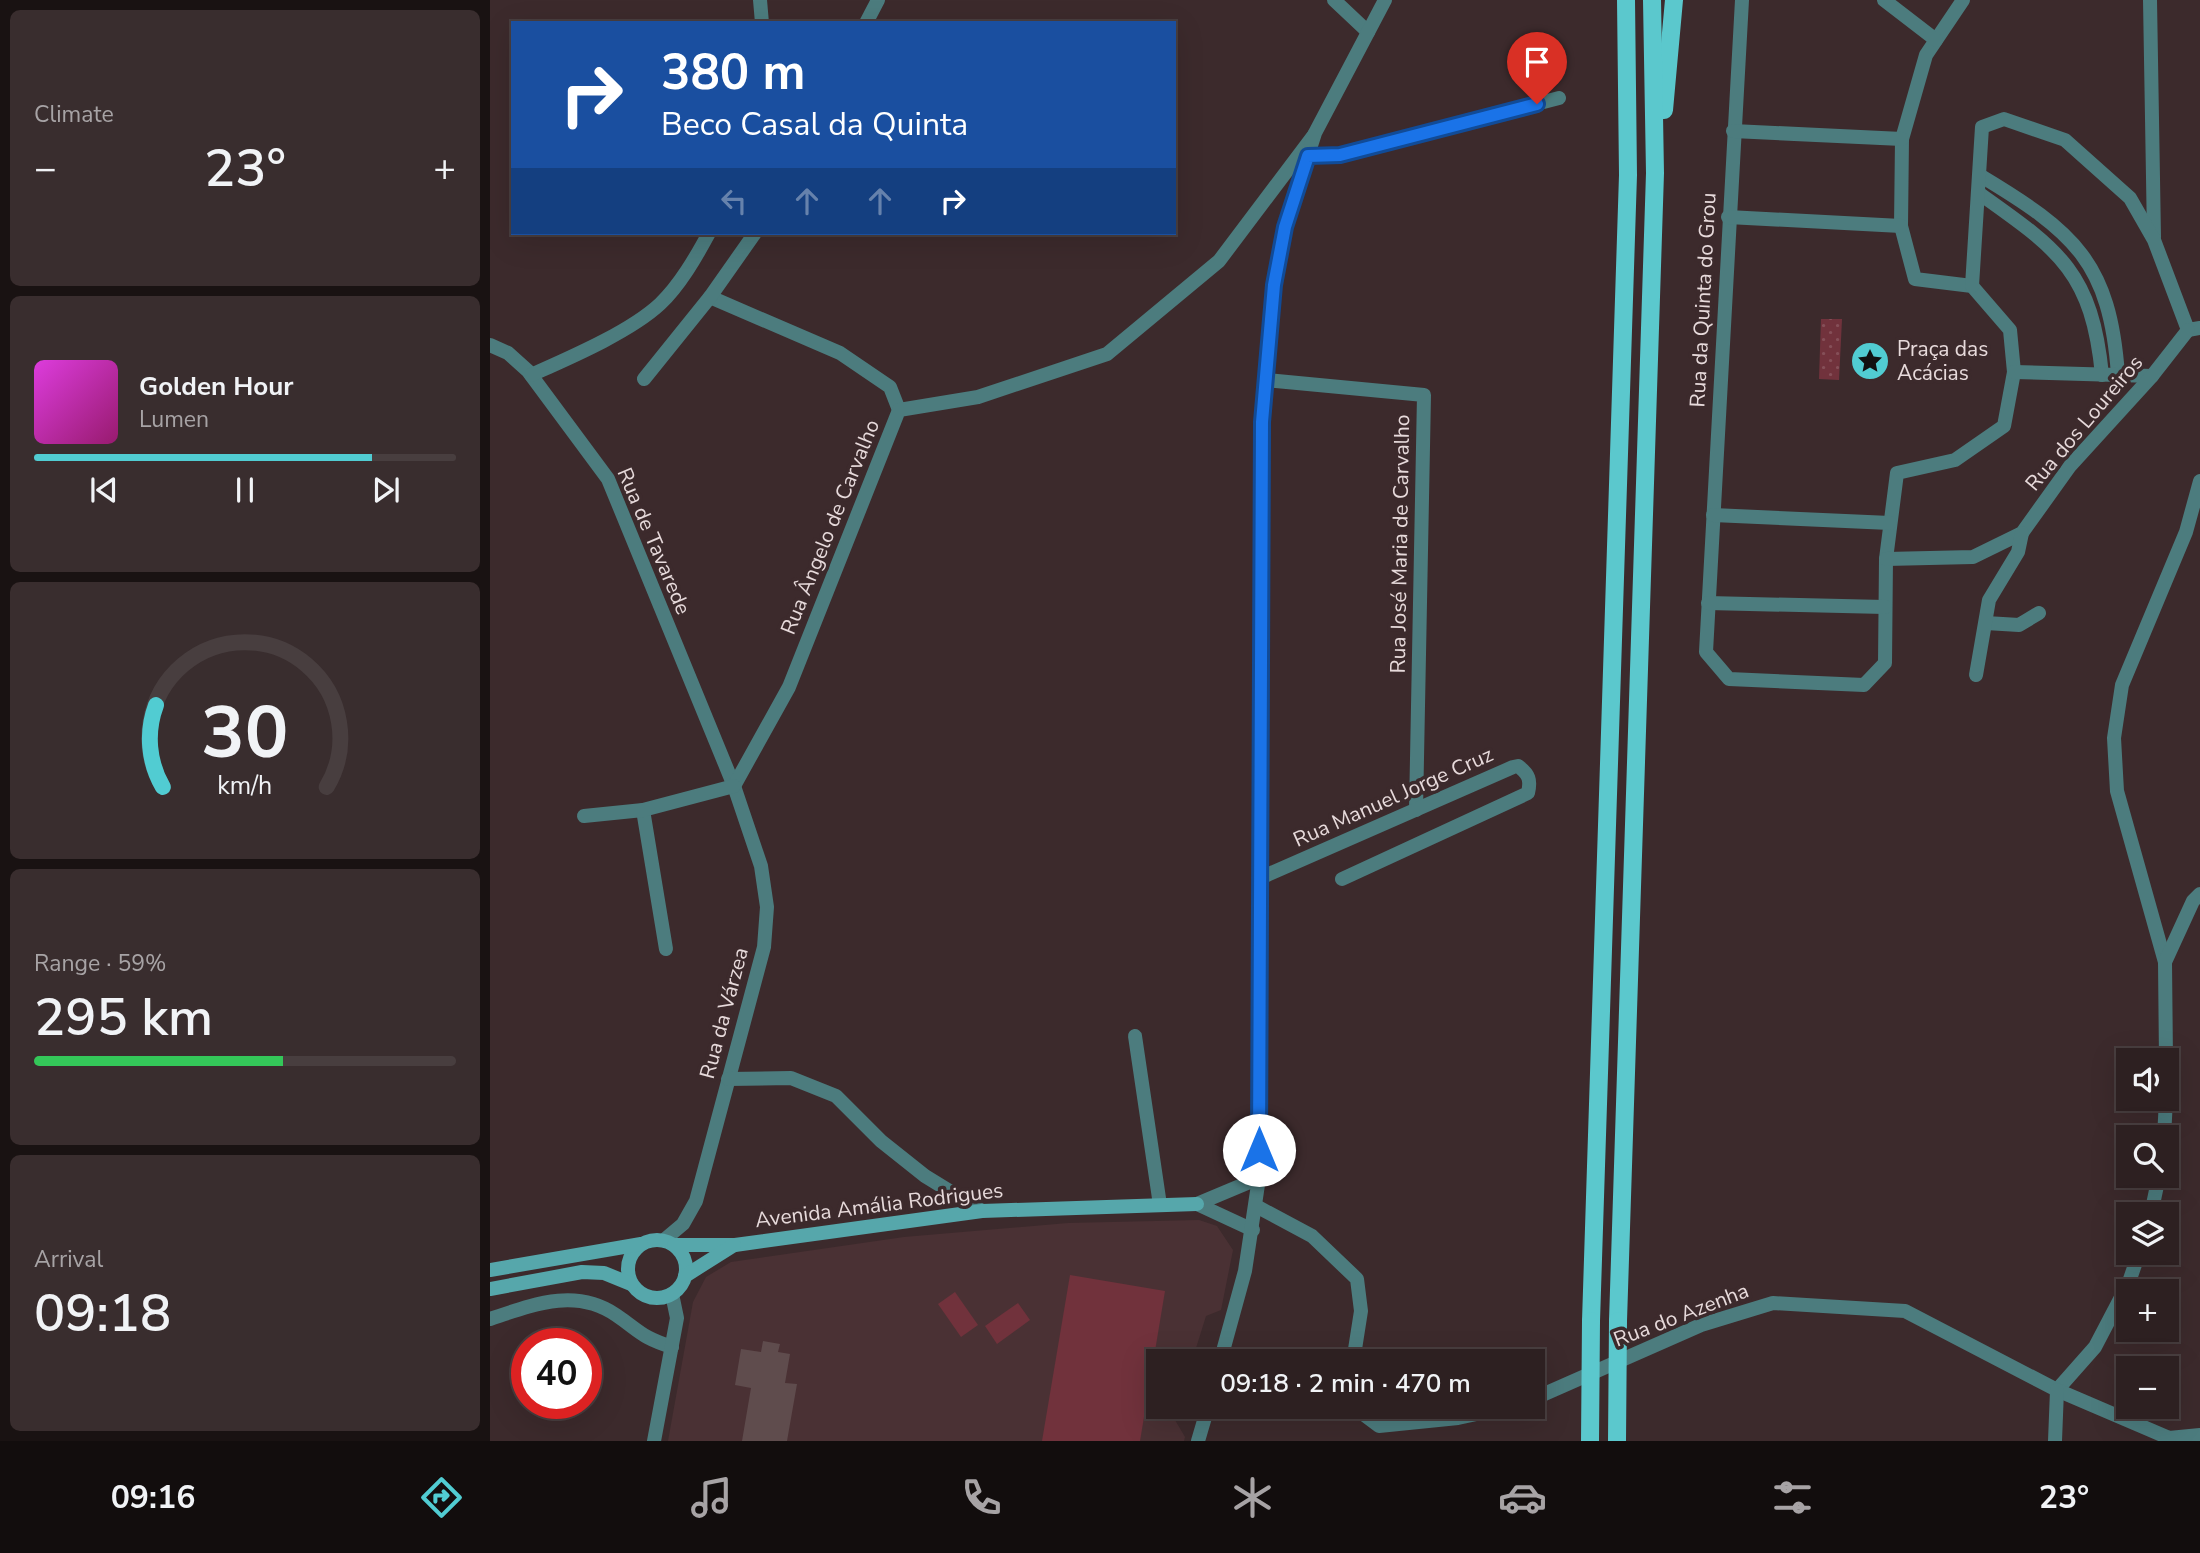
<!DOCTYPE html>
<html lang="en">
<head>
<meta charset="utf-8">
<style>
	:root { --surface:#2d2021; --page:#392d2e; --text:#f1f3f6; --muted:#a7a3a5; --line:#483e3f; --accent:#51ccd2 }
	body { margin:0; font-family:"Nunito Sans",sans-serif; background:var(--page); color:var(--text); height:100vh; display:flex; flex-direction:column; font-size:26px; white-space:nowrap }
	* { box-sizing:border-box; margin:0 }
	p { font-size:23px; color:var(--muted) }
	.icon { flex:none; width:38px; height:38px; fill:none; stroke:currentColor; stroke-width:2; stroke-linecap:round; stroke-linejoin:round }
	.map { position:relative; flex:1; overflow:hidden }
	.details { display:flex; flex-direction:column; gap:10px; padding:10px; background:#191212; width:490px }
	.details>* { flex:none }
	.top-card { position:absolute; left:21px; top:21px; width:665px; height:214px; border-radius:0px; box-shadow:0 7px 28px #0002,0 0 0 2px var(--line); background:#1a4fa0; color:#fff; overflow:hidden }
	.fabs { position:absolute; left:1626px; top:1048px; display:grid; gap:14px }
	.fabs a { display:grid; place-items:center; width:63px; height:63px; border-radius:0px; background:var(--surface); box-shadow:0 7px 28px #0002,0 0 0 2px var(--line); font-size:35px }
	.speed { position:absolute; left:21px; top:1328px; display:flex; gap:14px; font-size:35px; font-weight:700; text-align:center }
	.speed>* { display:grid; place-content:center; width:91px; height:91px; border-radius:50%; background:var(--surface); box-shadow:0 7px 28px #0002,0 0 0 2px var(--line); line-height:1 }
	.speed .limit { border:10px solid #d22; background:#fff; color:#111 }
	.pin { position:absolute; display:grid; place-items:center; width:60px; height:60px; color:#fff; margin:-72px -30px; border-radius:50% 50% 50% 0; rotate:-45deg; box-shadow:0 0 7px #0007 }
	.pin .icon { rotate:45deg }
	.me { position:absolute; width:77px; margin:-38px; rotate:0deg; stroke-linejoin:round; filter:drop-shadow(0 0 5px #0008) }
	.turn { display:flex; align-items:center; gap:24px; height:147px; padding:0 35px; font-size:32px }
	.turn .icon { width:91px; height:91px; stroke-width:2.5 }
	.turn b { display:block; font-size:49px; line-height:60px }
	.lanes { display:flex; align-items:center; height:66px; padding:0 35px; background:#0003; justify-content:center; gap:35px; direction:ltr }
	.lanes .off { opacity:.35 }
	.big { font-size:52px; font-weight:600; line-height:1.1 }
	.details .tile { flex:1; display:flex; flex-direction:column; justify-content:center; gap:10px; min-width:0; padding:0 24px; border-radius:10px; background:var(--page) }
	.details .dial { align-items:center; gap:0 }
	.dial svg { height:182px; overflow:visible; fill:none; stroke:var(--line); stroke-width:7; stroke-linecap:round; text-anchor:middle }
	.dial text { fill:var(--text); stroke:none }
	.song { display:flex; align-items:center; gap:21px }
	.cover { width:84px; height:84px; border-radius:10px; background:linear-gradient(135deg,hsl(300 70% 55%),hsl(320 70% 35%)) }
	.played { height:7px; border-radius:4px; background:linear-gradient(90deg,var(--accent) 80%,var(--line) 80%) }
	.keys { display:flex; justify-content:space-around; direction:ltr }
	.heat { display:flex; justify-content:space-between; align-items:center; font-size:38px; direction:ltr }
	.charge { height:10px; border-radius:5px; background:linear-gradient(90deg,#34c759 59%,var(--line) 0) }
	.trip { position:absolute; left:656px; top:1349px; width:399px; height:70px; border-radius:0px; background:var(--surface); box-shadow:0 7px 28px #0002,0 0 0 2px var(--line); font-weight:600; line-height:70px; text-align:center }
	.menu { display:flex; height:112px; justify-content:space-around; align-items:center; background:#120d0d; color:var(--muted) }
	.menu .icon { width:49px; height:49px }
	.menu .selected { color:var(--accent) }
	.menu b { font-size:32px; color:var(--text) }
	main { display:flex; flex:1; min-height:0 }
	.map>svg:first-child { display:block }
	.built { fill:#4a3134 }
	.park { fill:url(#park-dots) }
	.garden { fill:#71323c }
	.building { fill:#5f4c4d }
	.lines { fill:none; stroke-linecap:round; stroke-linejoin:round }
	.minor { stroke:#4c7c7e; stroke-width:14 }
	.tertiary { stroke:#4c7c7e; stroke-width:14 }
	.secondary { stroke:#56a7ab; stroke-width:14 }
	.primary { stroke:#5bc8cd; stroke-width:18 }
	.primary-bridge { stroke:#5bc8cd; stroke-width:18 }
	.route-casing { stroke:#114b97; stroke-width:18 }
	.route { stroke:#1a73e8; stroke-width:12 }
	.labels { text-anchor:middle; stroke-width:7; stroke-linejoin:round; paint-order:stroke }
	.street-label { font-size:21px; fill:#e7dadb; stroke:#3c2a2c }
	.poi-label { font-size:21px; fill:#e7dadb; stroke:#3c2a2c; text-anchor:start }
</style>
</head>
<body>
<main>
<section class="details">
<div class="tile"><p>Climate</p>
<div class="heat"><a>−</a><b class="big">23°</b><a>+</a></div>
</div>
<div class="tile">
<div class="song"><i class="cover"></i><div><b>Golden Hour</b><p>Lumen</p></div></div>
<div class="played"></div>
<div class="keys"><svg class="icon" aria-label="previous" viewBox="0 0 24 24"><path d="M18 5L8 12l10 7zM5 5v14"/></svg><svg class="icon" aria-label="pause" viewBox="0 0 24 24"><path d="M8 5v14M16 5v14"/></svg><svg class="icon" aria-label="next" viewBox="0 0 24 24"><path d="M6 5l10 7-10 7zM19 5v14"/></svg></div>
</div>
<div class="tile dial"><svg viewBox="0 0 100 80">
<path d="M14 69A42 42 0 1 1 86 69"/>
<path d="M14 69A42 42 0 0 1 11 33" stroke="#51ccd2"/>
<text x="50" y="56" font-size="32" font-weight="700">30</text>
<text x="50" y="72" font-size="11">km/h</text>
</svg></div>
<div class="tile"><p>Range · 59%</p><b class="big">295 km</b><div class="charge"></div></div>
<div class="tile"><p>Arrival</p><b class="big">09:18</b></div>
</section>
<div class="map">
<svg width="1710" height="1441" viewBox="0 0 1710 1441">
	<defs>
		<pattern id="park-dots" width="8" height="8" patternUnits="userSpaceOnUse" patternTransform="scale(1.75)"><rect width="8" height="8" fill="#71323c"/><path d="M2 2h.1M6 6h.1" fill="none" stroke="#854f58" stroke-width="1.8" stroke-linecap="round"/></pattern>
	</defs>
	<rect width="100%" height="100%" fill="#3c2a2c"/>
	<polygon class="built" points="709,1220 727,1226 743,1250 731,1310 716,1316 702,1361 668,1362 668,1407 689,1407 685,1420 695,1437 694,1441 178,1441 203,1302 216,1277 241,1262 414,1237 578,1223"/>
	<polygon class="park" points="1331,319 1352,319 1349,380 1329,379"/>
	<g class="garden">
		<polygon points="580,1275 675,1291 650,1441 552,1441"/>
		<polygon points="465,1292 488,1325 471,1337 448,1304"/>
		<polygon points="528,1303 540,1320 507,1344 495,1326"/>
	</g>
	<polygon class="building" points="273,1341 290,1344 288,1352 300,1354 295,1383 307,1384 297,1441 252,1441 261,1388 245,1385 251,1349 271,1352"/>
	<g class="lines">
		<g class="minor">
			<polyline points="270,0 272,23"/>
			<polyline points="844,0 878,32"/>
			<polyline points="1252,0 1216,652 1239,679 1374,685 1395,663 1396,559 1407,473 1465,460 1514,426 1524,372 1520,330 1482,286 1425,279 1411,226 1412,139 1436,55 1473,0"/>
			<polyline points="1394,0 1446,40"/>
			<polyline points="1660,0 1664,237"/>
			<polyline points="376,23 388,0"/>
			<polyline points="1243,131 1412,139"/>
			<polyline points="818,156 850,155 1069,98"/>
			<path d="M1491,176c93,56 129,86 137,199"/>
			<path d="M1490,194c79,56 112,78 122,181"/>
			<polyline points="1238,217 1411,226"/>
			<polyline points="1482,286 1492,127 1514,119 1575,140 1640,198 1664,240 1698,330 1710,328"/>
			<polyline points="220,297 350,353 400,387 409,410"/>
			<polyline points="0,345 18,353 38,371 118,479 244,786 271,866 277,907 274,947 206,1201 193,1224 174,1240"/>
			<polyline points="1524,372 1662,376"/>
			<path d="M41,375c38,-17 99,-43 129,-71 20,-19 36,-47 49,-71"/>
			<polyline points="154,379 220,297 265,233"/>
			<polyline points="776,380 934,395 926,810"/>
			<polyline points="1223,515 1400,523"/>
			<polyline points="1396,559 1483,557 1532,533 1580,466 1662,376 1698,330"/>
			<polyline points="1218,603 1395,607"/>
			<polyline points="1496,623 1529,625 1549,613"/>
			<polyline points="1486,675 1499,600 1528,552 1532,533"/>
			<polyline points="244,786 299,687 409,410 488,397 617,354 729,261 824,135"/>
			<polyline points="153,810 176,949"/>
			<polyline points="94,816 153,810 244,786"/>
			<path d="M770,878l253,-111 5,-1c11,8 13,14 10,27l-186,86"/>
			<polyline points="1675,962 1627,791 1624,738 1632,685 1696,532 1710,481"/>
			<polyline points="645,1036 670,1205"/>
			<polyline points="1676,1060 1675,962 1703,901 1710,894"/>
			<polyline points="238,1079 301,1078 346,1096 391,1141 435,1176 492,1211"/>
			<polyline points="1674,1138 1676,1099"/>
			<polyline points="766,1206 822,1236 867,1279 871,1311 863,1362"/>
			<polyline points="1661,1214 1669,1176"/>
			<path d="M0,1319c42,-14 85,-32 126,-4 25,17 25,22 56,32"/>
			<polyline points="1567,1390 1605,1347 1639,1282 1649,1253"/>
			<polyline points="1043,1399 1211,1325 1283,1303 1415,1311 1567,1390 1679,1438 1710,1435"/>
			<polyline points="868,1407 869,1411 889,1426 968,1418 1019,1407"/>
			<polyline points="164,1441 187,1318 182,1294"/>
			<polyline points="1565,1441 1567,1390"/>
		</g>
		<g class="tertiary">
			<polyline points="707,1204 769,1178"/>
			<polyline points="707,1204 763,1230"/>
			<polyline points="730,1362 755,1271 769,1178 772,422 784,285 795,227 825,133 895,0"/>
			<polyline points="708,1441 718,1407"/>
		</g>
		<g class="secondary">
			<circle cx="167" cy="1269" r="29"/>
			<polyline points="184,1245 245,1245 492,1211 707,1204"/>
			<polyline points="0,1270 151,1244"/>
			<polyline points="195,1276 244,1245"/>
			<polyline points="0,1289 92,1272 114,1273 141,1284"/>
		</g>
		<g class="primary">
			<polyline points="1174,110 1184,0"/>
			<polyline points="1101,1321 1138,175 1136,0"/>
			<polyline points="1128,1321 1165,173 1162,0"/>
		</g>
		<g class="primary-bridge">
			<polyline points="1100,1441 1101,1321"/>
			<polyline points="1127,1441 1128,1321"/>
		</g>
	</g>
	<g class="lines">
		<defs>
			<polyline id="route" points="769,1150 772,422 784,285 795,227 818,156 850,155 1047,104"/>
		</defs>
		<use href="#route" class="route-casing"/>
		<use href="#route" class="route"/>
	</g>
	<defs>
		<symbol id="sight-disc" viewBox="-11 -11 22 22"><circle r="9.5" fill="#51ccd2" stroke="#3c2a2c"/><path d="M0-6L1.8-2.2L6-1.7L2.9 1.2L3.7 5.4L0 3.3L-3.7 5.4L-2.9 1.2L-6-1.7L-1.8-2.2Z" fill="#111"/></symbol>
	</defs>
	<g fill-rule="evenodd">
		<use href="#sight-disc" x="1358" y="339" width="44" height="44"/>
	</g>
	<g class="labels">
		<g class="street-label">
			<text transform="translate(1213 300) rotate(-87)" y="7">Rua da Quinta do Grou</text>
			<text transform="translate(1594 423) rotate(-50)" y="7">Rua dos Loureiros</text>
			<text transform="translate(340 527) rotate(-68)" y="7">Rua Ângelo de Carvalho</text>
			<text transform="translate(164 541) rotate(67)" y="7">Rua de Tavarede</text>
			<text transform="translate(910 544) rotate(-89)" y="7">Rua José Maria de Carvalho</text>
			<text transform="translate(903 797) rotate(-24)" y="7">Rua Manuel Jorge Cruz</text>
			<text transform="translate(234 1013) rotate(-75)" y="7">Rua da Várzea</text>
			<text transform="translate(389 1205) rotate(-7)" y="7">Avenida Amália Rodrigues</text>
			<text transform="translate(1191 1315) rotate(-21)" y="7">Rua do Azenha</text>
		</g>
		<g class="poi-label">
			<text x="1407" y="356">Praça das<tspan x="1407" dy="24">Acácias</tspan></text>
		</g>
	</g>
</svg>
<div class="fabs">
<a><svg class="icon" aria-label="sound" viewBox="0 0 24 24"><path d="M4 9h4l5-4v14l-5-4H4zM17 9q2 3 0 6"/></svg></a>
<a><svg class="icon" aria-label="search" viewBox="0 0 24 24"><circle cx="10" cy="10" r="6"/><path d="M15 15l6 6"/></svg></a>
<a><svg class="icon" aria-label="layers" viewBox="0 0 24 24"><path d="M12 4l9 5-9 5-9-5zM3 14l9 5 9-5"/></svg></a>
<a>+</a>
<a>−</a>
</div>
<div class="speed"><div class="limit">40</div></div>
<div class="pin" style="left:1047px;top:104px;background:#d93025"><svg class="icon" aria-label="arrive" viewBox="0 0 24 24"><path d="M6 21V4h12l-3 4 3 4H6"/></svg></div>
<svg class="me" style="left:769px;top:1150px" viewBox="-20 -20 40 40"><circle r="19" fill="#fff"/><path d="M0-13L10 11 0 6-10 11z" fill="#1a73e8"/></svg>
<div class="trip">09:18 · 2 min · 470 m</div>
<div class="top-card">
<div class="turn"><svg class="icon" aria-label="right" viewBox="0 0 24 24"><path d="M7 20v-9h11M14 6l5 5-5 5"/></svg><div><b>380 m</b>Beco Casal da Quinta</div></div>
<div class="lanes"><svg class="icon off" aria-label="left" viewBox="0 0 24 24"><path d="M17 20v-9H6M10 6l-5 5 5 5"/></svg><svg class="icon off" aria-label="ahead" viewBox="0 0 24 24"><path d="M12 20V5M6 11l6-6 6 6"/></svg><svg class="icon off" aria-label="ahead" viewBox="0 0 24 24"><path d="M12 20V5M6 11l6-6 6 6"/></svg><svg class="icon" aria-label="right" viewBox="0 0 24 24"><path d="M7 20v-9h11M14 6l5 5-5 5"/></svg></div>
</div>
</div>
</main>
<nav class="menu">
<b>09:16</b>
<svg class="icon selected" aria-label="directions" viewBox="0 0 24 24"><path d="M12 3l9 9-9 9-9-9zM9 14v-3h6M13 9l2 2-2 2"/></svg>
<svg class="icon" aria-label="music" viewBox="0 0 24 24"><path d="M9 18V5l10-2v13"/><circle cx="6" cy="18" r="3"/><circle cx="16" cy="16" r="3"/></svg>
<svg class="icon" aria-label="phone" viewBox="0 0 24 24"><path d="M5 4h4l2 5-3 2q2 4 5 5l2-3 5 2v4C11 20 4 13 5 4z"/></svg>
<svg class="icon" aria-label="climate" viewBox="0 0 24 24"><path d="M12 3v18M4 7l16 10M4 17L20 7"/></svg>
<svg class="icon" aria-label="car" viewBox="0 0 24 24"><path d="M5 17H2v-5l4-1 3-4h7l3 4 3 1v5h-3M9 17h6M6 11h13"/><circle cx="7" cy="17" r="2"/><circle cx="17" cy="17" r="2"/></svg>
<svg class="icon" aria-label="filters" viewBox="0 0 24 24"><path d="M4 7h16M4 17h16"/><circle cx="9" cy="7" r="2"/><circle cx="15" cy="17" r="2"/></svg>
<b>23°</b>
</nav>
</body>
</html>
